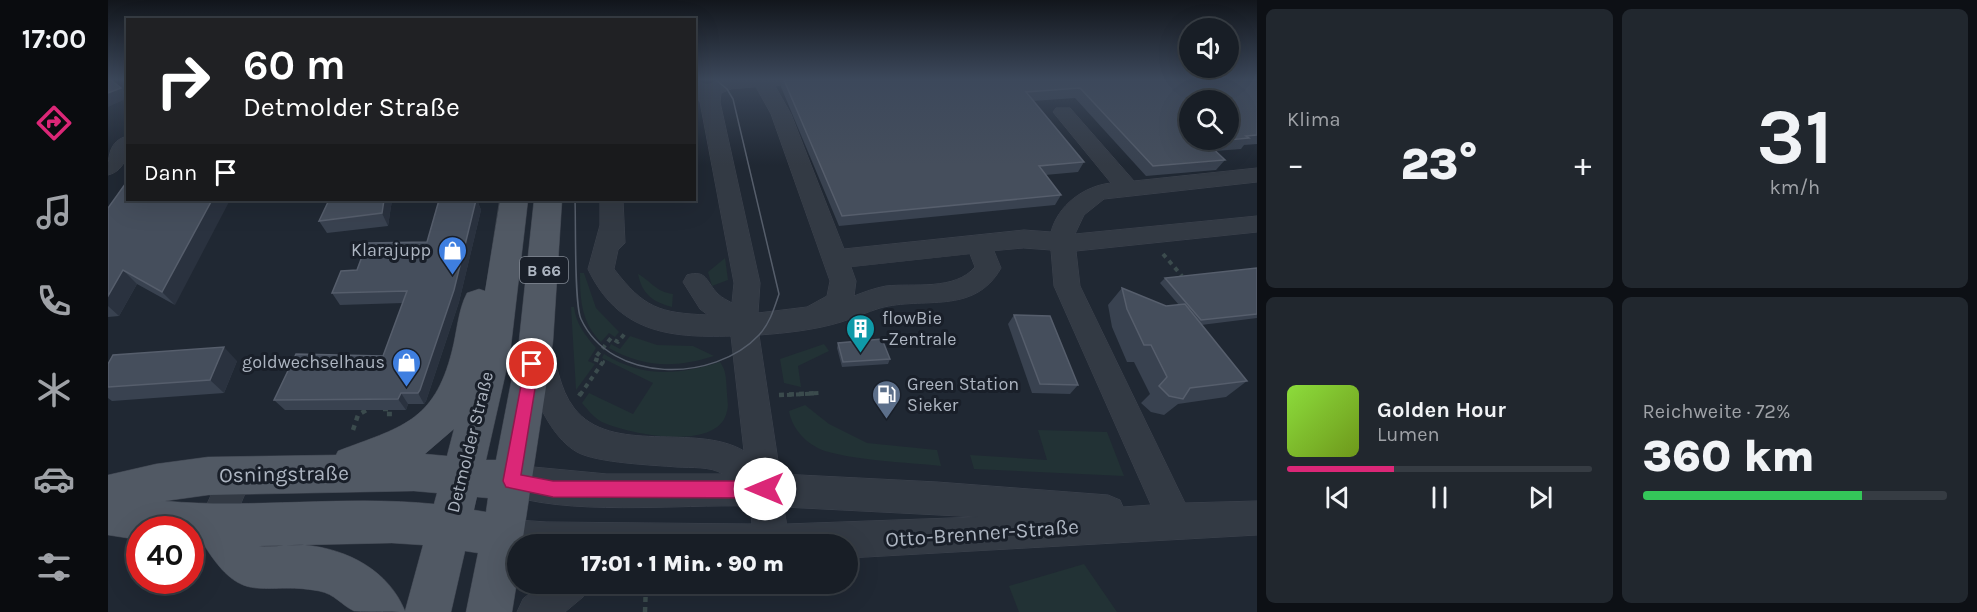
<!DOCTYPE html>
<html lang="de">
<head>
<meta charset="utf-8">
<style>
	:root { --surface:#181e26; --page:#21272e; --text:#f1f3f6; --muted:#9fa2a7; --line:#363c43; --accent:#db2777 }
	body { margin:0; font-family:Karla,sans-serif; background:var(--page); color:var(--text); height:100vh; display:flex; flex-direction:column; font-size:22px; white-space:nowrap }
	* { box-sizing:border-box; margin:0 }
	p { font-size:20px; color:var(--muted) }
	.icon { flex:none; width:33px; height:33px; fill:none; stroke:currentColor; stroke-width:2; stroke-linecap:round; stroke-linejoin:round }
	.map { position:relative; flex:1; overflow:hidden }
	.drawer { display:flex; flex-direction:column; gap:9px; padding:9px; background:#0d1015; width:720px }
	.drawer>* { flex:none }
	.top-card { position:absolute; left:18px; top:18px; width:570px; height:183px; border-radius:0px; box-shadow:0 6px 24px #0002,0 0 0 2px var(--line); background:#202124; color:#fff; overflow:hidden }
	.buttons { position:absolute; left:1071px; top:18px; display:grid; gap:12px }
	.buttons a { display:grid; place-items:center; width:60px; height:60px; border-radius:50%; background:var(--surface); box-shadow:0 6px 24px #0002,0 0 0 2px var(--line); font-size:30px }
	.speed { position:absolute; left:18px; top:516px; display:flex; gap:12px; font-size:30px; font-weight:700; text-align:center }
	.speed>* { display:grid; place-content:center; width:78px; height:78px; border-radius:50%; background:var(--surface); box-shadow:0 6px 24px #0002,0 0 0 2px var(--line); line-height:1 }
	.speed .limit { border:9px solid #d22; background:#fff; color:#111 }
	.pin { position:absolute; display:grid; place-items:center; width:51px; height:51px; color:#fff; margin:-26px; border:3px solid #fff; border-radius:50%; box-shadow:0 2px 6px #0007 }
	.me { position:absolute; width:66px; margin:-33px; rotate:270deg; stroke-linejoin:round; filter:drop-shadow(0 0 4px #0008) }
	.turn { display:flex; align-items:center; gap:21px; height:126px; padding:0 18px; font-size:27px }
	.turn .icon { width:78px; height:78px; stroke-width:2.5 }
	.turn b { display:block; font-size:42px; line-height:51px }
	.then { display:flex; align-items:center; height:57px; padding:0 18px; background:#0003; gap:12px; font-size:22px }
	.big { font-size:45px; font-weight:800; line-height:1.1 }
	.drawer .card { flex:1; display:flex; flex-direction:column; justify-content:center; gap:9px; min-width:0; padding:0 21px; border-radius:9px; background:var(--page) }
	.drawer .dial { align-items:center; gap:0 }
	.dial b { font-size:78px; line-height:1 }
	.song { display:flex; align-items:center; gap:18px }
	.cover { width:72px; height:72px; border-radius:9px; background:linear-gradient(135deg,hsl(90 70% 55%),hsl(80 70% 35%)) }
	.played { height:6px; border-radius:3px; background:linear-gradient(90deg,var(--accent) 35%,var(--line) 35%) }
	.keys { display:flex; justify-content:space-around; direction:ltr }
	.heat { display:flex; justify-content:space-between; align-items:center; font-size:33px; direction:ltr }
	.charge { height:9px; border-radius:4px; background:linear-gradient(90deg,#34c759 72%,var(--line) 0) }
	.drawer .tiles { flex:1; display:grid; gap:9px; grid-template-columns:repeat(2,1fr) }
	.trip { position:absolute; left:399px; top:534px; width:351px; height:60px; border-radius:30px; background:var(--surface); box-shadow:0 6px 24px #0002,0 0 0 2px var(--line); font-weight:800; line-height:60px; text-align:center }
	main { display:flex; flex:1; min-height:0 }
	.tab-bar { display:flex; flex-direction:column; width:108px; justify-content:space-around; align-items:center; background:#0a0c0f; color:var(--muted) }
	.tab-bar .icon { width:42px; height:42px }
	.tab-bar .selected { color:var(--accent) }
	.tab-bar b { font-size:27px; color:var(--text) }
	.map>svg:first-child { display:block }
	.green { fill:#223235 }
	.lines { fill:none; stroke-linecap:round; stroke-linejoin:round }
	.minor-casing { stroke:#3d434e; stroke-width:1 }
	.major-casing { stroke:#3d434e; stroke-width:1 }
	.path-far1 { stroke:#3b4b4d; stroke-width:4; stroke-dasharray:4.5 4.5; stroke-linecap:butt }
	.path { stroke:#3b4b4d; stroke-width:4.5; stroke-dasharray:5 5; stroke-linecap:butt }
	.minor { fill:#333a44; fill-rule:evenodd }
	.major { fill:#515964; fill-rule:evenodd }
	.tram { stroke:#565e6b; stroke-width:1.5 }
	.wall { fill:#394250 }
	.shaded-wall { fill:#2a323f }
	.building { fill:#454e5c; stroke:#565e6c; stroke-width:1.5; fill-rule:evenodd }
	.route { fill:#db2777; stroke:#8e194d; stroke-width:1.5 }
	.labels { text-anchor:middle; stroke-width:6; stroke-linejoin:round; paint-order:stroke }
	.shield { fill:#191f29; stroke:#818893; stroke-width:1.5 }
	.shield-label { font-size:16px; font-weight:bold; fill:#adb5c1 }
	.poi-label { font-size:18px; fill:#adb5c1; stroke:#191f29; text-anchor:end }
	.street-label { font-size:18px; fill:#adb5c1; stroke:#191f29 }
	.near-street-label { font-size:21px; fill:#adb5c1; stroke:#191f29 }
</style>
</head>
<body>
<main>
<nav class="tab-bar">
<b>17:00</b>
<svg class="icon selected" aria-label="directions" viewBox="0 0 24 24"><path d="M12 3l9 9-9 9-9-9zM9 14v-3h6M13 9l2 2-2 2"/></svg>
<svg class="icon" aria-label="music" viewBox="0 0 24 24"><path d="M9 18V5l10-2v13"/><circle cx="6" cy="18" r="3"/><circle cx="16" cy="16" r="3"/></svg>
<svg class="icon" aria-label="phone" viewBox="0 0 24 24"><path d="M5 4h4l2 5-3 2q2 4 5 5l2-3 5 2v4C11 20 4 13 5 4z"/></svg>
<svg class="icon" aria-label="climate" viewBox="0 0 24 24"><path d="M12 3v18M4 7l16 10M4 17L20 7"/></svg>
<svg class="icon" aria-label="car" viewBox="0 0 24 24"><path d="M5 17H2v-5l4-1 3-4h7l3 4 3 1v5h-3M9 17h6M6 11h13"/><circle cx="7" cy="17" r="2"/><circle cx="17" cy="17" r="2"/></svg>
<svg class="icon" aria-label="filters" viewBox="0 0 24 24"><path d="M4 7h16M4 17h16"/><circle cx="9" cy="7" r="2"/><circle cx="15" cy="17" r="2"/></svg>
</nav>
<div class="map">
<svg width="1149" height="612" viewBox="0 0 1149 612">
	<rect width="100%" height="100%" fill="#202833"/>
	<g class="green">
		<polygon points="617,258 620,280 604,286 600,272"/>
		<path d="M472,273h4l12,35 23,24 -4,5 -6,-4 -8,9c-20,-20 -21,-43 -21,-69z"/>
		<path d="M530,274c13,7 18,18 35,20l-1,13c-19,-5 -30,-13 -34,-33z"/>
		<path d="M463,307h3c2,17 11,28 22,41l-8,13 7,3 -19,26z"/>
		<path d="M522,336l27,9 36,1 21,10c-38,12 -70,12 -105,-8l2,-4 9,5z"/>
		<polygon points="716,344 721,351 690,366 693,387 676,383 672,359"/>
		<path d="M496,354c39,24 74,21 116,8 7,9 6,20 7,31 0,6 2,13 0,18 -8,42 -99,23 -125,11 -8,-4 -14,-12 -20,-19l7,-10 44,21 20,-31 -51,-25z"/>
		<path d="M697,405l24,19 38,19 70,7 4,16c-36,-4 -82,-5 -116,-15 -18,-6 -33,-22 -36,-40z"/>
		<polygon points="930,430 999,432 1016,476 866,469 862,455 939,460"/>
		<polygon points="976,564 1009,612 911,612 901,586"/>
	</g>
	<g class="lines">
		<defs>
			<g id="minor">
				<path d="M586,80l13,5 13,-5h68l-2,4 -11,2 16,28 53,135 180,-19 27,2c7,-27 33,-46 60,-49l-58,-71 3,-4h14l64,73 123,-13v14l-153,17 -20,16 -9,19 182,-18v16l-181,19 4,35 105,217 72,-2v34l-409,23v-14h-330v11l-16,-2 -12,-5 -5,-12 5,-12 12,-5 45,3 205,2 -2,-18c-70,-2 -186,11 -250,-14l-5,-11 5,-11 12,-5 95,9h116c-13,-8 -31,-6 -46,-7 -24,-2 -80,-4 -100,-15 -21,-12 -35,-39 -43,-60 -6,-15 -14,-33 -6,-48l10,-4 10,4c11,21 10,43 26,64 37,48 121,14 170,43l-13,-115c-63,2 -113,-4 -143,-67l12,-44v-25h23l2,43 -7,7 -4,19c30,39 45,44 94,46l-8,-6 -17,-27 4,-7c20,-6 19,7 31,19 4,4 9,6 14,9l2,-20 -34,-181 -6,-8zM648,87l15,27 59,167 -3,15 -20,11 -49,6 2,-30 -40,-181 1,-9 10,-4zM916,248l27,2 3,36 97,219 -28,2 -3,-7 -12,-5 -171,-13 -157,-8 -21,-139c27,-2 56,-5 82,-13 13,-4 26,-10 39,-14 43,-12 94,8 121,-40l-7,-17zM862,254l5,13c-20,24 -62,16 -89,19 -11,2 -22,6 -32,10l2,-15 -5,-14zM676,507l194,10 -191,7z"/>
				<path d="M20,136c0,16 -1,34 -20,39 0,-16 0,-35 20,-39z"/>
				<polygon points="129,460 141,464 145,475 119,536 107,541 95,536 90,524 117,464"/>
				<polygon points="434,584 480,584 475,597 457,612 409,612 415,599"/>
			</g>
			<path id="major" d="M392,200h28l-18,154 -24,106h10l23,-119 15,-141h28l-9,141 -31,203h-4v31l-6,37h-46l12,-59 -13,-2 -14,61c-13,0 -91,0 -97,-1 -13,-6 -19,-17 -35,-20 -58,-11 -75,18 -115,-46h-14v-15h-50v10l-32,-5v-60l48,-11 52,-7 128,-2 2,-4c62,-24 96,-28 114,-100 5,-19 6,-41 15,-58l12,-4 6,2zM346,429l-7,27 -22,-2zM306,491l23,2 -3,11c-89,-9 -180,5 -269,-3l43,-6zM369,497l11,1 -2,14 -12,-2zM284,543l31,2 -18,66c-16,-40 -57,-62 -100,-66 -15,-1 -31,3 -46,1z"/>
		</defs>
		<use href="#minor" class="minor-casing"/>
		<use href="#major" class="major-casing"/>
		<g class="path-far1">
			<polyline points="1055,254 1074,276"/>
			<polyline points="472,395 495,362 486,359 503,338 510,342 519,331"/>
			<polyline points="679,395 712,393"/>
		</g>
		<g class="path">
			<polyline points="671,395 710,393"/>
			<polyline points="471,396 473,393"/>
			<polyline points="275,409 278,409 277,414 288,414"/>
			<polyline points="245,430 250,415 262,408"/>
			<polyline points="537,612 538,584"/>
		</g>
		<use href="#minor" class="minor"/>
		<use href="#major" class="major"/>
		<path class="tram" d="M467,200c1,21 -1,105 6,119 30,65 133,64 178,16 11,-12 15,-26 20,-41l-46,-195 -6,-10 -11,-9"/>
	</g>
	<g class="wall">
		<polygon points="674,80 1149,80 1149,144 1136,145 1133,149 1107,151 1117,160 1108,170 1038,176 967,98 925,101 976,162 970,172 937,175 953,195 947,205 731,226 673,87"/>
		<polygon points="221,200 284,200 280,226 219,233 211,221"/>
		<polygon points="331,200 369,200 373,210 351,302 318,401 316,404 300,404 298,410 177,410 166,400 275,356 295,303 232,305 224,293 249,270 319,242"/>
		<polygon points="0,208 67,305 29,284 11,316 0,317"/>
		<polygon points="1149,268 1149,318 1093,325 1139,381 1118,397 1070,404 1056,415 1043,412 1033,403 1042,394 1026,362 1019,362 1004,327 1000,305 1014,288 1058,306 1071,305 1052,283 1057,278"/>
		<polygon points="906,315 970,385 962,394 924,393 900,324"/>
		<polygon points="730,343 782,359 780,364 734,367 729,348"/>
		<polygon points="129,361 116,393 4,401 0,398 0,364"/>
	</g>
	<g class="shaded-wall">
		<polygon points="13,88 20,96 20,98 0,107 0,93"/>
		<polygon points="104,200 122,200 67,305 54,292"/>
		<polygon points="276,200 284,200 280,226 274,213"/>
		<polygon points="368,200 369,200 373,210 351,302 318,401 316,404 310,393"/>
		<polygon points="15,270 29,284 11,316 0,306 0,296"/>
		<polygon points="116,347 129,361 116,393 102,380"/>
		<polygon points="293,393 300,404 298,410 290,399"/>
	</g>
	<g class="building">
		<polygon points="0,80 3,80 13,88 0,93"/>
		<path d="M676,80h473v55l-11,1 3,2 -43,4 19,18 -72,6 -73,-78 -54,4 58,70 -45,4 22,29 -219,21zM1082,100h38v40h-38z"/>
		<polygon points="20,180 20,200 104,200 54,292 15,270 0,296 0,208"/>
		<polygon points="221,200 276,200 274,213 211,221"/>
		<polygon points="331,200 368,200 346,290 312,390 310,393 293,393 290,399 166,400 188,354 275,356 299,291 224,293 233,271 249,270 259,243 319,242"/>
		<polygon points="1149,268 1149,314 1093,320 1057,278"/>
		<polygon points="1014,288 1058,306 1077,304 1139,381 1082,388 1075,399 1061,396 1051,386 1059,377 1043,345 1036,345 1019,309"/>
		<polygon points="906,315 942,316 970,385 932,384"/>
		<polygon points="774,339 782,359 735,362 730,343"/>
		<polygon points="116,347 102,380 0,387 0,364 5,355"/>
	</g>
	<linearGradient id="sky" x2="0" y2="1"><stop stop-color="#12161c"/><stop offset="0.48" stop-color="#3c485b"/><stop offset="1" stop-color="#3c485b" stop-opacity="0"/></linearGradient>
	<rect width="1149" height="165" fill="url(#sky)"/>
	<polygon class="route" points="424,358 431,364 413,475 445,481 657,481 663,484 665,489 663,495 657,498 445,497 398,487 395,481 417,364"/>
	<defs>
		<symbol id="shop-pin" viewBox="-11 -11 22 30"><path d="M0 17L-7.5 6A9.5 9.5 0 1 1 7.5 6Z" fill="#3f7fe0" stroke="#191f29"/><path d="M-5-2.5h2.3a2.7 3.5 0 0 1 5.4 0H5L5.5 6h-11ZM-1.5-2.5h3a1.5 2.3 0 0 0-3 0Z" fill="#fff"/></symbol>
		<symbol id="building-pin" viewBox="-11 -11 22 30"><path d="M0 17L-7.5 6A9.5 9.5 0 1 1 7.5 6Z" fill="#0f9aa8" stroke="#191f29"/><path d="M-4-6H4V6H1V3H-1V6H-4ZM-2.5-4.3h1.7v1.8h-1.7ZM.8-4.3h1.7v1.8H.8ZM-2.5-1h1.7V.8h-1.7ZM.8-1h1.7V.8H.8Z" fill="#fff"/></symbol>
		<symbol id="fuel-pin" viewBox="-11 -11 22 30"><path d="M0 17L-7.5 6A9.5 9.5 0 1 1 7.5 6Z" fill="#5c6f8a" stroke="#191f29"/><path d="M-5.5-6h7V0h2V4h1.3V-2.5L3-4.5l.8-.8L6-3V5H2.5V1h-1V6h-7ZM-4.2-4.7v3.2H.2V-4.7Z" fill="#fff"/></symbol>
	</defs>
	<g fill-rule="evenodd">
		<use href="#shop-pin" x="328" y="234" width="33" height="45"/>
		<use href="#building-pin" x="736" y="312" width="33" height="45"/>
		<use href="#shop-pin" x="282" y="346" width="33" height="45"/>
		<use href="#fuel-pin" x="762" y="378" width="33" height="45"/>
	</g>
	<g class="labels">
		<rect class="shield" x="412" y="257" width="48" height="26" rx="4.5"/>
		<g class="shield-label">
			<text x="436" y="276">B 66</text>
		</g>
		<g class="poi-label">
			<text x="323" y="256">Klarajupp</text>
			<text x="774" y="324" text-anchor="start">flowBie<tspan x="774" dy="21">-Zentrale</tspan></text>
			<text x="277" y="368">goldwechselhaus</text>
			<text x="799" y="390" text-anchor="start">Green Station<tspan x="799" dy="21">Sieker</tspan></text>
		</g>
		<g class="street-label">
			<text transform="translate(362 442) rotate(-76)" y="6">Detmolder Straße</text>
		</g>
		<g class="near-street-label">
			<text transform="translate(176 474) rotate(-1)" y="7">Osningstraße</text>
			<text transform="translate(874 533) rotate(-4)" y="7">Otto-Brenner-Straße</text>
		</g>
	</g>
</svg>
<div class="buttons">
<a><svg class="icon" aria-label="sound" viewBox="0 0 24 24"><path d="M4 9h4l5-4v14l-5-4H4zM17 9q2 3 0 6"/></svg></a>
<a><svg class="icon" aria-label="search" viewBox="0 0 24 24"><circle cx="10" cy="10" r="6"/><path d="M15 15l6 6"/></svg></a>
</div>
<div class="speed"><div class="limit">40</div></div>
<div class="pin" style="left:424px;top:364px;background:#d93025"><svg class="icon" aria-label="arrive" viewBox="0 0 24 24"><path d="M6 21V4h12l-3 4 3 4H6"/></svg></div>
<svg class="me" style="left:657px;top:489px" viewBox="-20 -20 40 40"><circle r="19" fill="#fff"/><path d="M0-13L10 11 0 6-10 11z" fill="#db2777"/></svg>
<div class="trip">17:01 · 1 Min. · 90 m</div>
<div class="top-card">
<div class="turn"><svg class="icon" aria-label="right" viewBox="0 0 24 24"><path d="M7 20v-9h11M14 6l5 5-5 5"/></svg><div><b>60 m</b>Detmolder Straße</div></div>
<div class="then">Dann<svg class="icon" aria-label="arrive" viewBox="0 0 24 24"><path d="M6 21V4h12l-3 4 3 4H6"/></svg></div>
</div>
</div>
<section class="drawer">
<div class="tiles">
<div class="card"><p>Klima</p>
<div class="heat"><a>−</a><b class="big">23°</b><a>+</a></div>
</div>
<div class="card dial"><b>31</b><p>km/h</p></div>
<div class="card">
<div class="song"><i class="cover"></i><div><b>Golden Hour</b><p>Lumen</p></div></div>
<div class="played"></div>
<div class="keys"><svg class="icon" aria-label="previous" viewBox="0 0 24 24"><path d="M18 5L8 12l10 7zM5 5v14"/></svg><svg class="icon" aria-label="pause" viewBox="0 0 24 24"><path d="M8 5v14M16 5v14"/></svg><svg class="icon" aria-label="next" viewBox="0 0 24 24"><path d="M6 5l10 7-10 7zM19 5v14"/></svg></div>
</div>
<div class="card"><p>Reichweite · 72%</p><b class="big">360 km</b><div class="charge"></div></div>
</div>
</section>
</main>
</body>
</html>
